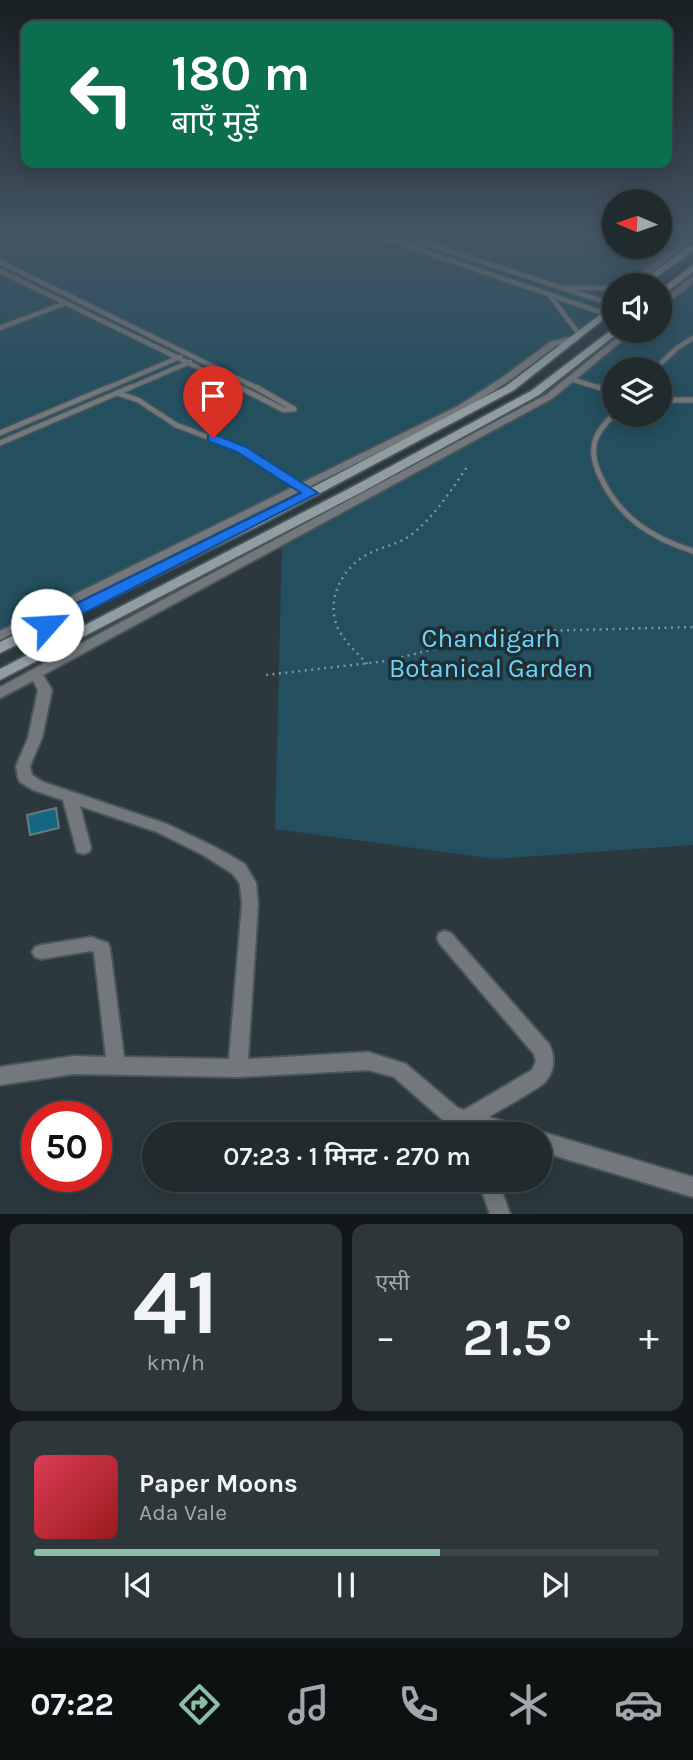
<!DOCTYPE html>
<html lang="hi">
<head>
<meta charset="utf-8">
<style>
	:root { --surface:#202b2e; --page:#2d373a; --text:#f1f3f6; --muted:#a2a7aa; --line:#3d474a; --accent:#8abfa5 }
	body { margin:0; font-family:Karla,"Noto Sans Devanagari",sans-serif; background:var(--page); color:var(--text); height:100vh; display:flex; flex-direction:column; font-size:26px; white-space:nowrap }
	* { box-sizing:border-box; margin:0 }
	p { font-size:23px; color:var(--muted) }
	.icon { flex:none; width:38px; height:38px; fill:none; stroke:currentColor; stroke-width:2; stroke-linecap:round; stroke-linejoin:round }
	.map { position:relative; height:1214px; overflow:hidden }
	.side { display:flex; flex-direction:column; gap:10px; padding:10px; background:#121819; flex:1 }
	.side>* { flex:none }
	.banner { position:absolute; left:21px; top:21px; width:651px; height:147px; border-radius:14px; box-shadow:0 4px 18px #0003,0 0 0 2px var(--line); background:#0b6e4f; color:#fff; overflow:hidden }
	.needle { width:46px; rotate:272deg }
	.controls { position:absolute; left:602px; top:189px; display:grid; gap:14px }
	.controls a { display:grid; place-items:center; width:70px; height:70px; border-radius:50%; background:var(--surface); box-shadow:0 4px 18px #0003,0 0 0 2px var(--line); font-size:35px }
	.speed { position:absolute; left:21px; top:1101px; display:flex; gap:14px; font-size:35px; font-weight:700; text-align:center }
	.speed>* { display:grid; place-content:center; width:91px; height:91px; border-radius:50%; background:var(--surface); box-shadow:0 4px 18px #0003,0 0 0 2px var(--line); line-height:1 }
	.speed .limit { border:10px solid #d22; background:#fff; color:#111 }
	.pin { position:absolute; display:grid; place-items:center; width:60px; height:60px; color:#fff; margin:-72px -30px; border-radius:50% 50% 50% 0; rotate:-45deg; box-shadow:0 0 7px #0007 }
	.pin .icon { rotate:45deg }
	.me { position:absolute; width:77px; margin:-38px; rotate:64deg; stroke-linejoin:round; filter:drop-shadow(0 0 5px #0008) }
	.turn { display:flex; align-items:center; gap:24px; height:147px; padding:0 35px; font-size:32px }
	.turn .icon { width:91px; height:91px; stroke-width:2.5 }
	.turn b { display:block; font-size:49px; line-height:60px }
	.big { font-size:52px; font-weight:600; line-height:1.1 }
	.side .widget { flex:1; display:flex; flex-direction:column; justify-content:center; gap:10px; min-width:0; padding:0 24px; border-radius:14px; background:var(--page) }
	.side .dial { align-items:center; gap:0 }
	.dial b { font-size:91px; line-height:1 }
	.song { display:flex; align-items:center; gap:21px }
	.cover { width:84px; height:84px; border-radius:10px; background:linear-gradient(135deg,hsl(350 70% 55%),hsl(0 70% 35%)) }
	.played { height:7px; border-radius:4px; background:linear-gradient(90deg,var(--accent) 65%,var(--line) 65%) }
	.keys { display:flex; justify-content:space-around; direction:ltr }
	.heat { display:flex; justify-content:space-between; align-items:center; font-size:38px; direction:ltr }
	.side .tiles { flex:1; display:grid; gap:10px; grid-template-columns:1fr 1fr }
	.widget:last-child { grid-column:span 2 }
	.trip { position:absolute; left:142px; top:1122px; width:410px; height:70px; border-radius:35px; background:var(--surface); box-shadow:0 4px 18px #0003,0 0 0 2px var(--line); font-weight:600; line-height:70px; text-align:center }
	.tab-bar { display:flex; height:112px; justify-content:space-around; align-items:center; background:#0d1112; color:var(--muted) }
	.tab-bar .icon { width:49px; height:49px }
	.tab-bar .on { color:var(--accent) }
	.tab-bar b { font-size:32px; color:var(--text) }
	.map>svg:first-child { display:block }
	.green { fill:#234f5f; fill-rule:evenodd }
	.building { fill:#146781; stroke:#6b7a81; stroke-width:2 }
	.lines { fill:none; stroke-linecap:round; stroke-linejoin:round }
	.service-far1-casing { stroke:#48555a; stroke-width:7 }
	.service-casing { stroke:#48555a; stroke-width:8 }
	.minor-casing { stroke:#48555a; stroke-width:4 }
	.secondary-casing { stroke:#48555a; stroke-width:4 }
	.path { stroke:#859195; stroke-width:2.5; stroke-dasharray:2 4.5; stroke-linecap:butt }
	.service-far1 { stroke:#72787b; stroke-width:4.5 }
	.service { stroke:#72787b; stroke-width:5 }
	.minor { fill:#72787b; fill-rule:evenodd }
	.secondary { fill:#929da1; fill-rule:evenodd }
	.route { fill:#1a73e8; stroke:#114b97; stroke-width:2 }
	.labels { text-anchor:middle; stroke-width:7; stroke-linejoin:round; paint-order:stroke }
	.park-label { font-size:26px; fill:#68d5fd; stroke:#212f34 }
</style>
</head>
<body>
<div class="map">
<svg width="693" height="1214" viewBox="0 0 693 1214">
	<rect width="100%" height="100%" fill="#2b393e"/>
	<g class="green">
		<polygon points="0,231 614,231 614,247 660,247 660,231 693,231 693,257 657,285 614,285 614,317 531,371 0,632"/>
		<path d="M693,281v564l-198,14 -220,-30 7,-288 309,-179 39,-31h30v-24zM614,369h46v46h-46z"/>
	</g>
	<polygon class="building" points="56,808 59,828 30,835 27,815"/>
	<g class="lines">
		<defs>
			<g id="service-far1">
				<polyline points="364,231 606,314"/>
				<polyline points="389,231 614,305"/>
				<polyline points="0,262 259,389"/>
				<polyline points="0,271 242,389"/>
				<polyline points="568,288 614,288"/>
				<polyline points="551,297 579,334"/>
				<polyline points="0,328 63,304"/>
				<polyline points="655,369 677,348 693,338"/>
				<polyline points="571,379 603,389"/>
				<polyline points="105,389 180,357"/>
				<polyline points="127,389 190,362"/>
			</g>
			<g id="service">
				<polyline points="239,387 284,410 294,409 256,387"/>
				<polyline points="598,387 614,392"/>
				<polyline points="117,393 138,400 176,425 242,450 311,493"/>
				<polyline points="660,400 693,400"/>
				<path d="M614,414c-7,8 -16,16 -19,27 -4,13 1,26 6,37 19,40 51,60 92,73"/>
				<polyline points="0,433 109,387"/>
				<polyline points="0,443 131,387"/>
			</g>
			<g id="minor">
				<polygon points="690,235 693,235 693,240 649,275 647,285 641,285 642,272"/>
				<polygon points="690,277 693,277 693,283 660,309 660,303"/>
				<path d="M625,331h9l-81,67 -510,277 9,15 -10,48 -12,28 2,9 11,7 124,42 48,23 30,17 11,19 2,21 -10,155 120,-7 38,12 52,44 6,2 68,-40 4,-9 -2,-7 -95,-111 -2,-5 2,-5 6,-2 6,2 98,111c6,12 6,26 -3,37 -5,7 -47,29 -57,36l34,10 3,7h-44l-11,-3 2,3h-21l-6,-11 -52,-46 -26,-7 -130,7 -164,-3 -74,11v-18l74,-11 32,1 -12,-105 -3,-1 -50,8 -6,-2 -3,-5 3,-5 6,-2 50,-8 17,6 2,5 14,109 105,2 13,-155 -2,-20 -7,-10 -30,-19 -46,-23 -77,-26 11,42 -2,4 -6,2 -6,-2 -14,-52 -30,-10 -13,-8 -2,-4 -2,-12 12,-28 10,-48 -5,-9 -33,17v-11l547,-293z"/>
				<polygon points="574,336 578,339 577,341 556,346 509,381 464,410 0,640 0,631 458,406 503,377 550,342"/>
				<polygon points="539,1131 693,1177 693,1197 539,1151 539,1134 532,1134"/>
				<polygon points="478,1180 498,1180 510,1214 490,1214"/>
			</g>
			<g id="secondary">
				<polygon points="690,245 693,245 693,251 646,285 637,285"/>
				<polygon points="693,265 693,272 660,297 660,290"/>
				<polygon points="614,304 614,311 514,390 262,524 0,653 0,642 254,518 506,386"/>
				<polygon points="614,328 614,331 620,331 618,333 539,395 362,492 0,680 0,669 354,486 531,391"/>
			</g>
		</defs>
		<use href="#service-far1" class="service-far1-casing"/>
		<use href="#service" class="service-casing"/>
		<use href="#minor" class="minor-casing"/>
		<use href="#secondary" class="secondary-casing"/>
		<g class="path">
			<path d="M367,664c-10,-12 -24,-23 -30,-38 -11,-28 6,-59 31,-72 13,-7 28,-9 40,-17 25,-18 42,-45 59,-70"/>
			<polyline points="266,675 387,661 501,632 693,627"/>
		</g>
		<use href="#service-far1" class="service-far1"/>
		<use href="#service" class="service"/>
		<use href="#minor" class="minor"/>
		<use href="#secondary" class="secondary"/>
	</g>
	<linearGradient id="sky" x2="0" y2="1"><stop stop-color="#181f22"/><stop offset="0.58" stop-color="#445463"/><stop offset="1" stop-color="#445463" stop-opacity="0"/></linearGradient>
	<rect width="693" height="401" fill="url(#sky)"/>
	<polygon class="route" points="213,434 246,447 318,493 53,629 41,629 39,625 41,621 301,493 237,452 208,441 208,435"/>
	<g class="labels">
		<g class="park-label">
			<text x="491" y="647">Chandigarh<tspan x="491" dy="30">Botanical Garden</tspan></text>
		</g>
	</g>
</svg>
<div class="controls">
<a><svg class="needle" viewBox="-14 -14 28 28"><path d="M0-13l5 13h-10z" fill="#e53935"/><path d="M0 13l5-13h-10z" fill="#a2a7aa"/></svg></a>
<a><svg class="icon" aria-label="sound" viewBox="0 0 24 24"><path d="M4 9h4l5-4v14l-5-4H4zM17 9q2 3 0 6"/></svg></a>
<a><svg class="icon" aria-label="layers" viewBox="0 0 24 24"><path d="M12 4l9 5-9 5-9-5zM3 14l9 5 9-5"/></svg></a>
</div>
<div class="speed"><div class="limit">50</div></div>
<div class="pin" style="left:213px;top:438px;background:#d93025"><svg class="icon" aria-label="arrive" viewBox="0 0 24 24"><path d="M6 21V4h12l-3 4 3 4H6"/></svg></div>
<svg class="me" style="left:47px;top:625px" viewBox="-20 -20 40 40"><circle r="19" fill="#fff"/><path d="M0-13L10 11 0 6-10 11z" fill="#1a73e8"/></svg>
<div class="trip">07:23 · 1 मिनट · 270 m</div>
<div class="banner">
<div class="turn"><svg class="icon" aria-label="left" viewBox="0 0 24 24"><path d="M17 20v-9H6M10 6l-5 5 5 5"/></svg><div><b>180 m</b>बाएँ मुड़ें</div></div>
</div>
</div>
<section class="side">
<div class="tiles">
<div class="widget dial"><b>41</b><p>km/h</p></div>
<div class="widget"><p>एसी</p>
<div class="heat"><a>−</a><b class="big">21.5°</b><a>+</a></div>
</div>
<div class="widget">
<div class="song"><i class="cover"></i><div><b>Paper Moons</b><p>Ada Vale</p></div></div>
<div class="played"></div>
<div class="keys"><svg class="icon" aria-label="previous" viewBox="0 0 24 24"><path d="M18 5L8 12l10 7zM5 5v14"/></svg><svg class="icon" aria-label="pause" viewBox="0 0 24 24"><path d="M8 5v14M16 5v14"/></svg><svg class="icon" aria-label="next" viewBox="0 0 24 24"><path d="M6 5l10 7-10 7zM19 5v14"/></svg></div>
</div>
</div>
</section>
<nav class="tab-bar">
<b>07:22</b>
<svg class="icon on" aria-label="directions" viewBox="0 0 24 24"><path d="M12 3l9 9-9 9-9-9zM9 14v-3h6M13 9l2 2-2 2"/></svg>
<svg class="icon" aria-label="music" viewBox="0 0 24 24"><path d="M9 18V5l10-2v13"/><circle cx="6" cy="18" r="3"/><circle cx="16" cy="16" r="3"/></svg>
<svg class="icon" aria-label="phone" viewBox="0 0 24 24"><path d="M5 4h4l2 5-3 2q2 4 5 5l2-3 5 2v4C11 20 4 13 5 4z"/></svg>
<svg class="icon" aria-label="climate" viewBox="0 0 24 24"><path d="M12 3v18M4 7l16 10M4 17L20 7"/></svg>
<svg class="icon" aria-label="car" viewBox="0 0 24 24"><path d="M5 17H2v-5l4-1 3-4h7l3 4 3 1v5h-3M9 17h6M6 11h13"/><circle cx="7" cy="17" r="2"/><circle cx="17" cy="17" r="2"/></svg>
</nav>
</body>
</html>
